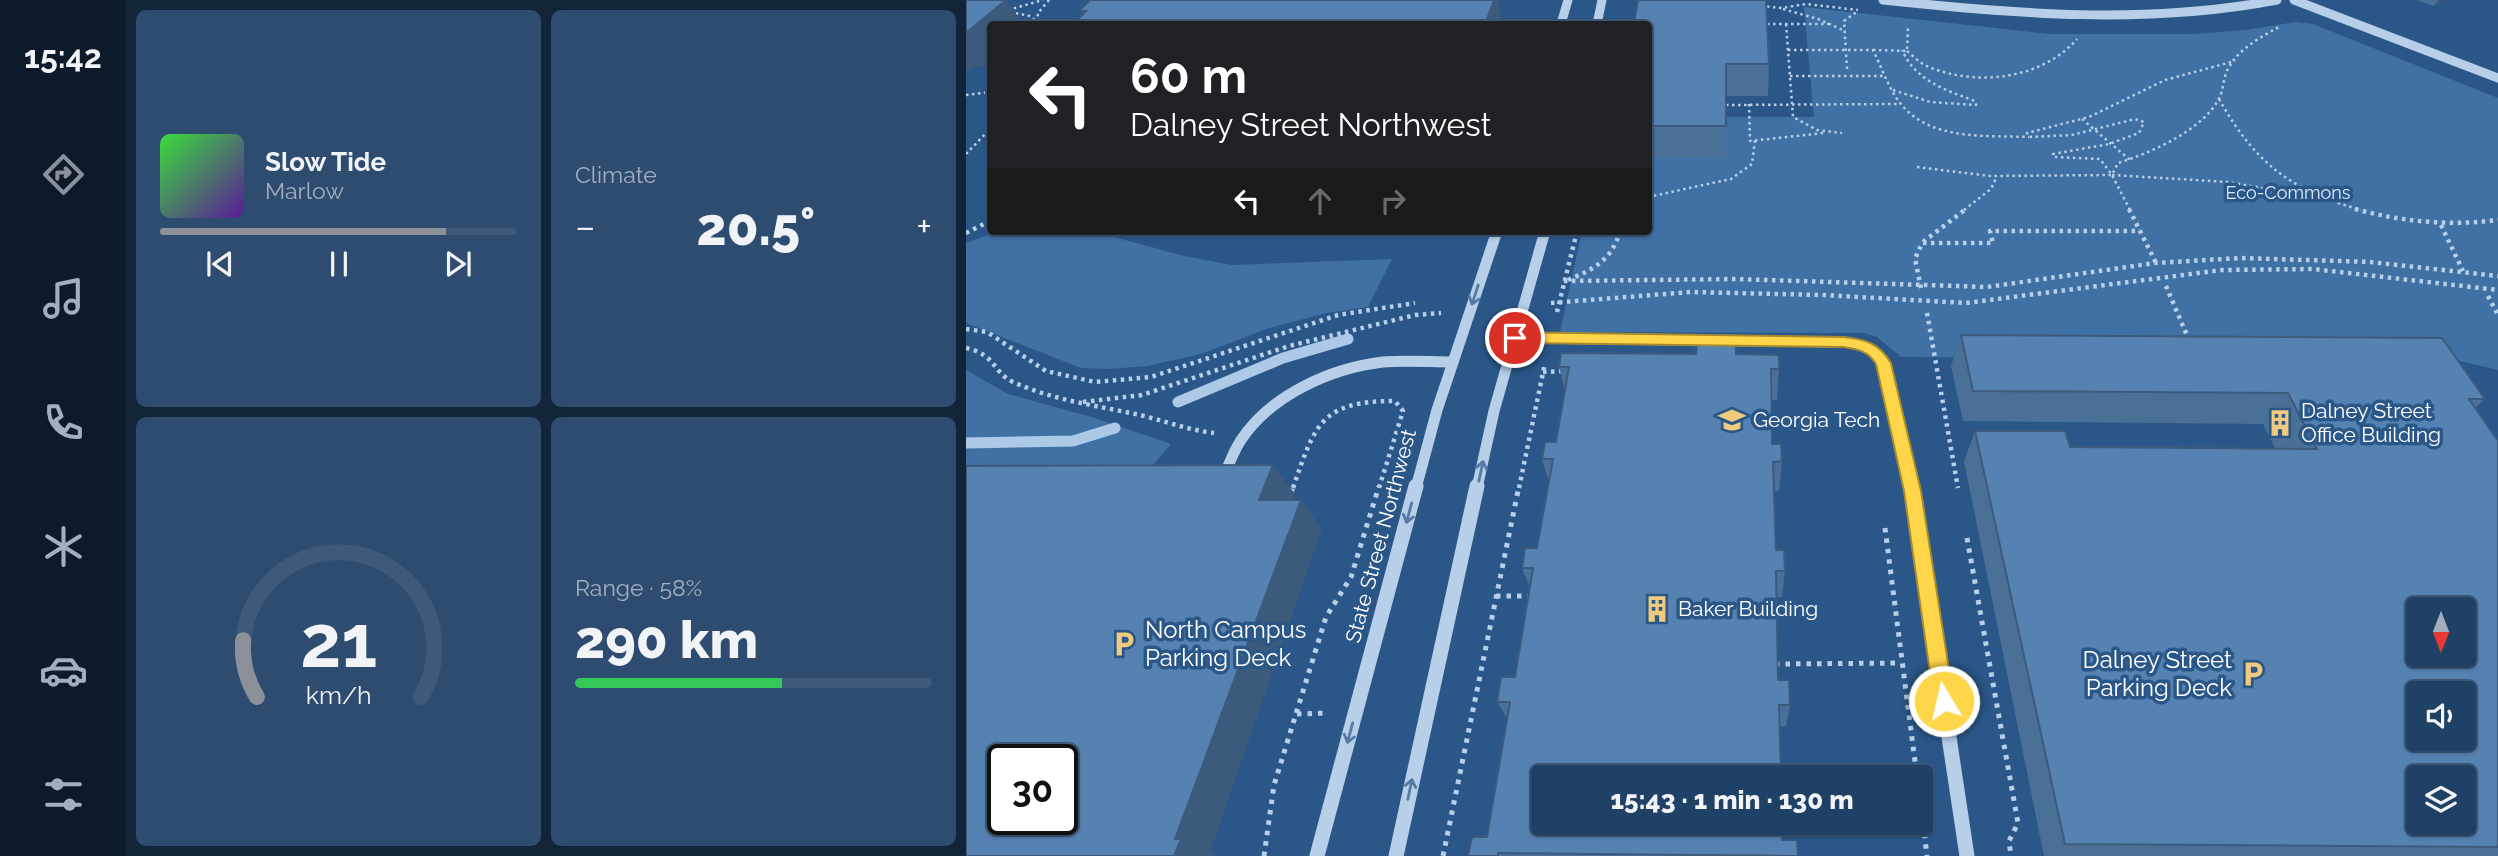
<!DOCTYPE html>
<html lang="en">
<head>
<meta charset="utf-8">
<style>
	:root { --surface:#204166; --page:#2d4c6f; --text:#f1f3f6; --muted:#a2afbf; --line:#3d5a7a; --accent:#8c9099 }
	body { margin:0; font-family:Raleway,sans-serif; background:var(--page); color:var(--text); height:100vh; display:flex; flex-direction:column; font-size:26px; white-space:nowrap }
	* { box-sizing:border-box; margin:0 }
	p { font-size:23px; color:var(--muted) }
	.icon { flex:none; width:38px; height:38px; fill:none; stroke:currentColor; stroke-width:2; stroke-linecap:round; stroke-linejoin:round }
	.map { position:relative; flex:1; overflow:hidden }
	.details { display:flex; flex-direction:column; gap:10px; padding:10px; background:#122438; width:840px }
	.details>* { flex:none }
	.banner { position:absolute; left:21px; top:21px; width:665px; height:214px; border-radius:7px; box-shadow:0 2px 5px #0004,0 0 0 2px var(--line); background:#202124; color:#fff; overflow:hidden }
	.needle { width:46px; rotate:180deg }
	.buttons { position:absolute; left:1440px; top:597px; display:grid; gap:14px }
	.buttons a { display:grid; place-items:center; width:70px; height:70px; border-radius:7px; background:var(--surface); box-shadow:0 2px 5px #0004,0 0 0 2px var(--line); font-size:35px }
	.speed { position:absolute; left:21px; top:744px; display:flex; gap:14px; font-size:35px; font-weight:700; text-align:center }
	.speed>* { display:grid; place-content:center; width:91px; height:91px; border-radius:50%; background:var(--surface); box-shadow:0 2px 5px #0004,0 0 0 2px var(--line); line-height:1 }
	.speed .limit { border:4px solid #111; border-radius:10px; background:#fff; color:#111 }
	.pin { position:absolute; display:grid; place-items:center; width:60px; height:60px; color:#fff; margin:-30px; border:4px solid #fff; border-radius:50%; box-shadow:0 2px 7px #0007 }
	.me { position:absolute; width:77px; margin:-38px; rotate:351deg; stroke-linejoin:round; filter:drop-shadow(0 0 5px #0008) }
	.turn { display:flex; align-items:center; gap:24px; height:147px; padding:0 28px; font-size:32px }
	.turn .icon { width:91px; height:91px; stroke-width:2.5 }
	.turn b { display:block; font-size:49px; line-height:60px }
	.lanes { display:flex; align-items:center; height:66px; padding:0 28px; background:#0003; justify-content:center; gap:35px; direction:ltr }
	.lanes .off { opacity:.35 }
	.big { font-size:52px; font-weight:800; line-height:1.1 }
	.details .tile { flex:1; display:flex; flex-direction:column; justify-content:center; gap:10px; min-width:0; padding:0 24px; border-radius:10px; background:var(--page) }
	.details .dial { align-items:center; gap:0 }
	.dial svg { height:182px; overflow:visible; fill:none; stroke:var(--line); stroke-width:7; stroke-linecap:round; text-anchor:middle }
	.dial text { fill:var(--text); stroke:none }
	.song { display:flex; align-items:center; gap:21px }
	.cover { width:84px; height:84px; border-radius:10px; background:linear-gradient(135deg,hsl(120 70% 55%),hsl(270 70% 35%)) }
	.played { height:7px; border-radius:4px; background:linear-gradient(90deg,var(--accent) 80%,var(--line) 80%) }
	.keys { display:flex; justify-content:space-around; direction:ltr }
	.heat { display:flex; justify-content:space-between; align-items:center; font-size:38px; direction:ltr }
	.charge { height:10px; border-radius:5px; background:linear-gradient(90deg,#34c759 58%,var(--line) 0) }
	.details .tiles { flex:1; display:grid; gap:10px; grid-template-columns:repeat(2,1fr) }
	.trip { position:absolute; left:565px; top:765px; width:402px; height:70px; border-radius:7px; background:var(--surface); box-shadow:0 2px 5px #0004,0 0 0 2px var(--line); font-weight:800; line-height:70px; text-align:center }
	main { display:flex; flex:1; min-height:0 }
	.tabs { display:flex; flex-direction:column; width:126px; justify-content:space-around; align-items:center; background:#0d1a29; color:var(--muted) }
	.tabs .icon { width:49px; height:49px }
	.tabs .active { color:var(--accent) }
	.tabs b { font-size:32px; color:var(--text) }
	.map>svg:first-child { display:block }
	.green { fill:#3f71a4 }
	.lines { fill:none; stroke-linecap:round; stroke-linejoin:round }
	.stream { stroke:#accae8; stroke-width:11 }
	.path-far2 { stroke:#b7cfe8; stroke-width:2.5; stroke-dasharray:2.5 3.5; stroke-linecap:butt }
	.path-far1 { stroke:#b7cfe8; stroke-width:4.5; stroke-dasharray:3.5 4.5; stroke-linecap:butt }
	.path { stroke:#b7cfe8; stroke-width:5; stroke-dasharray:4.5 6; stroke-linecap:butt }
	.minor-far2 { stroke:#b7cfe8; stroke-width:9 }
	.minor-far1 { stroke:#b7cfe8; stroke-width:11 }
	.minor { stroke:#b7cfe8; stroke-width:15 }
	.wall { fill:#4a7098 }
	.shaded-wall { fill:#3c5b7c }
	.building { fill:#5682b1; stroke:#3c5b7c; stroke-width:2; fill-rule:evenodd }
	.oneway { stroke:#547ba5 }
	.route { fill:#ffd54a; stroke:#a68a30; stroke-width:2 }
	.labels { text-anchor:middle; stroke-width:7; stroke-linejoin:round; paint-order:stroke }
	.far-park-label { font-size:18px; fill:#dbe9f7; stroke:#2a5788 }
	.poi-label { font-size:21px; fill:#fff; stroke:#2a5788; text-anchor:start }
	.street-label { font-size:21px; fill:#fff; stroke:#2a5788 }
	.near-poi-label { font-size:24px; fill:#fff; stroke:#2a5788; text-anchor:start }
</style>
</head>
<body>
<main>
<nav class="tabs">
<b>15:42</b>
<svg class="icon active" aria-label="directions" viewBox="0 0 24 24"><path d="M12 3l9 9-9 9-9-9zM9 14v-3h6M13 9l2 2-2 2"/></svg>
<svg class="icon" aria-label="music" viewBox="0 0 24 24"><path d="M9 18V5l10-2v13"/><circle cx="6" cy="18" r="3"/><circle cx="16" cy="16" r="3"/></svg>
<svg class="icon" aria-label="phone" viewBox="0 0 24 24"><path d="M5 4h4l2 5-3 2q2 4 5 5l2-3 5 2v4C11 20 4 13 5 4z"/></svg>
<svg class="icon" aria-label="climate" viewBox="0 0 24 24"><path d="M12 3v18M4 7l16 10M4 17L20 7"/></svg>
<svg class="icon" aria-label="car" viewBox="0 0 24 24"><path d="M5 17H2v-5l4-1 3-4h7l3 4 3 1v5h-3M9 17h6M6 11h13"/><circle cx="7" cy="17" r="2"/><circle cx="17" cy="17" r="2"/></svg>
<svg class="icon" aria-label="filters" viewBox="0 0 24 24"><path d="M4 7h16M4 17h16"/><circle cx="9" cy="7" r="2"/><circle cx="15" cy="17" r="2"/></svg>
</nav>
<section class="details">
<div class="tiles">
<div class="tile">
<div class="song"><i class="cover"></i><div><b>Slow Tide</b><p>Marlow</p></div></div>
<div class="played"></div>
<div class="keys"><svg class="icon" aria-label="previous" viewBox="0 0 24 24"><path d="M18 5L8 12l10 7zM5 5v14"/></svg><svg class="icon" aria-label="pause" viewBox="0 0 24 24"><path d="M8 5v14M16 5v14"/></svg><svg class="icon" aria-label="next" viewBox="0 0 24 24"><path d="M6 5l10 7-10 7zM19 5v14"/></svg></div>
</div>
<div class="tile"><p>Climate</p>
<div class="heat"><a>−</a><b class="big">20.5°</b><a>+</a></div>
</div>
<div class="tile dial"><svg viewBox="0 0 100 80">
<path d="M14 69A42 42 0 1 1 86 69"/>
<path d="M14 69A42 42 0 0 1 8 44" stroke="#8c9099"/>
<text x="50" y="56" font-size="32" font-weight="700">21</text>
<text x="50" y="72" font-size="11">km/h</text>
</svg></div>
<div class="tile"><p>Range · 58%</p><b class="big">290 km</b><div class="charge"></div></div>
</div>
</section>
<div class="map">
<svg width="1532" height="856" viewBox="0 0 1532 856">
	<rect width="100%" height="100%" fill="#2a5788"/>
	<g class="green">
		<polygon points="838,7 1083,34 1228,34 1280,30 1330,22 1347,24 1532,98 1532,370 1495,361 935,357 911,337 898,333 594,332 616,231 682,231 683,158 760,158 760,117 848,117"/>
		<polygon points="34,231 106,231 141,235 218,256 266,265 426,259 402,307 361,313 303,328 235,354 181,366 143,369 115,368 0,323 0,243"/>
		<polygon points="0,370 42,394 129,418 205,444 168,488 0,487"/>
	</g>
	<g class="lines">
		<g class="stream">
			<polyline points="212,402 317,358 382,339"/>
			<polyline points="0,443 107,441 149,428"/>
		</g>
		<g class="path-far2">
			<polyline points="83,0 72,13 71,22 114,22"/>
			<polyline points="795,6 816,8 840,4 892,10"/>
			<polyline points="817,9 852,19 879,31"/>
			<polyline points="42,10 77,0"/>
			<polyline points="44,12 64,16 71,22"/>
			<polyline points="795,24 864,24"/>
			<polyline points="820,24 827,117 851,130 876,133"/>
			<path d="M822,50h85c8,16 14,34 24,49 30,43 87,36 132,38"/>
			<polyline points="907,50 941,51 942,27"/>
			<path d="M941,51c7,6 14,13 22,16 49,20 113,12 148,-28"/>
			<polyline points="881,69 878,21 892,11"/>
			<polyline points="824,76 920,76"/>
			<path d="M927,90l37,12 46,3 -1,-4c-30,-11 -59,-20 -73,-51"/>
			<polyline points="0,95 24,92"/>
			<path d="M1253,99c36,64 71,91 142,111"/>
			<polyline points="783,104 784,141 858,133"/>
			<polyline points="760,105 934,104"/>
			<polyline points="1116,119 1164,160"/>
			<polyline points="0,154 24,129"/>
			<path d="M951,167l73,9 122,-1 6,-12c34,-11 82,-31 101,-64 4,-8 4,-17 7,-26 9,-22 33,-35 53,-46"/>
			<polyline points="1146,175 1262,182 1354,198"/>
			<polyline points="682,197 765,179 786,164 789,140"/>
			<polyline points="998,210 1025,189 1030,178"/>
			<polyline points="1164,210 1146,175 1134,159 1088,157 1087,154 1143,144 1173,133 1178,122 1169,119 1106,135 1063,137 1061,133 1123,117 1199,80 1269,61"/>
		</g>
		<g class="path-far1">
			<polyline points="1163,209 1190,263"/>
			<path d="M1389,209c48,13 94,17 143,11"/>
			<polyline points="1475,225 1497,271"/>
			<polyline points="0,233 24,221"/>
			<polyline points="957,242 1000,209"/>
			<path d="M602,280c26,-11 44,-20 52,-49"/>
			<polyline points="598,281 770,279 1021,287 1189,263 1275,258 1404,262 1532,276"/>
			<polyline points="1200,286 1223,340"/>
			<polyline points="955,288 949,259 956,243 1027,243 1024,231 1174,231"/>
			<polyline points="1522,296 1532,315"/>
			<polyline points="585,303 725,292 857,295 1000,303 1256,270 1347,269 1532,290"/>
			<polyline points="591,312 611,231"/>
			<polyline points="961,313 992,488"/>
			<polyline points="0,329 21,332 80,371 129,382 185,377 372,315 449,303"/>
			<path d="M0,348c31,7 26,24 47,34 39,18 86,24 127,33 25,6 48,15 74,18"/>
			<polyline points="577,372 599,371"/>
			<polyline points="117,402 176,395 323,346 449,315 475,313"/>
			<path d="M327,488c22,-64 28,-87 102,-87l8,10 -24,77"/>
			<polyline points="553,488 579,363"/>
		</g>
		<g class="path">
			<polyline points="325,493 327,486"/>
			<polyline points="919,528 951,777"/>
			<polyline points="1001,538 1052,823 1043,841 1045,856"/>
			<polyline points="530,596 568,596"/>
			<polyline points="809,664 935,663"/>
			<polyline points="331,714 361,713"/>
			<polyline points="956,813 961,856"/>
			<polyline points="298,856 308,785 360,617 385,577 413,486"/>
			<polyline points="477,856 553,486"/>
		</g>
		<g class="minor-far2">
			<path d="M917,0c132,14 263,25 394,0"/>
			<polyline points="1328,0 1532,78"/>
			<polyline points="595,24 602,0"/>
			<polyline points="631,24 636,0"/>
		</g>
		<g class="minor-far1">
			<path d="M549,338l328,4c18,2 30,7 41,21l27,125"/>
			<path d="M257,479c5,-13 10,-27 18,-39 30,-45 90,-72 142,-78 23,-2 47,0 70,0"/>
			<polyline points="450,488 471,410 531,231"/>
			<polyline points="511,488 528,411 579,231"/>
		</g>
		<g class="minor">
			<polyline points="945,486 1001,856"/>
			<polyline points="351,856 450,486"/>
			<polyline points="430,856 511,486"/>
		</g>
	</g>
	<g class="wall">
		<polygon points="1451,0 1477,0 1468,6"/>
		<polygon points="682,24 803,64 802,96 760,96 760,158 682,158"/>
		<polygon points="995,335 1519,399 1509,408 1532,441 1532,856 1078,856 998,461 1009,431 1104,447 1309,448 1297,424 997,421 985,366"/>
		<polygon points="770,354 813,369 811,400 805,400 806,444 816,461 813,491 808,491 810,550 819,571 816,597 810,597 812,680 824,705 820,726 813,726 816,840 832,856 502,856 521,837 541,718 531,702 549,677 564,588 556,568 571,548 583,481 576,459 590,442 599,391 593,367"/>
	</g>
	<g class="shaded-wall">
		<polygon points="40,0 57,24 24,24 24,63 20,66 6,68 0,73 0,33"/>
		<polygon points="528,0 532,0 537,24 519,24"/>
		<polygon points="1472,0 1477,0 1468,6"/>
		<polygon points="307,465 329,494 316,529 293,500"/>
		<polygon points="335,500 356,529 244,852 249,854 249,856 208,856 209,839"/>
	</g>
	<g class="building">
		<polygon points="0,0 40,0 0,33"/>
		<polygon points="124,0 528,0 519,24 107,24 120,11 113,11"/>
		<polygon points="672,0 800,0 803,64 760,64 760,126 682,126 682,24 668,24"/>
		<path d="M995,335l481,3 43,61h-16l29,42v406l-433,-3 -90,-413h90l5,16 247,2 -29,-56 -315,-2zM1452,609h46v45h-46zM1452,693h46v45h-46zM1452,777h46v45h-46z"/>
		<polygon points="731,344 770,344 770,354 813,355 813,369 805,369 806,444 815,444 816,461 807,462 810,550 818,550 819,571 810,571 812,680 823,680 824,705 813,705 815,777 578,777 578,822 816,822 816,840 831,840 832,856 532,853 532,856 502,856 506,837 521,837 544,702 531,702 535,677 549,677 567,568 556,568 559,548 571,548 587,459 576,459 579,442 590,442 603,367 593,367 595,353 730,354"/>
		<path d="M307,465l-14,35h42l-126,339h6l-7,17h-208v-390zM37,760h59v59h-59z"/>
	</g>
	<defs><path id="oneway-shaft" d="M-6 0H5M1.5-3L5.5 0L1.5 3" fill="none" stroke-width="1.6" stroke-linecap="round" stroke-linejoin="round" transform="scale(1.75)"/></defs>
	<g class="oneway">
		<use href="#oneway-shaft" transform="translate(509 295) rotate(108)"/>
		<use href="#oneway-shaft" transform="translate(515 471) rotate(-78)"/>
		<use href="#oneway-shaft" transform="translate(443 513) rotate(105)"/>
		<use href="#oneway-shaft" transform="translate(384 733) rotate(105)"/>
		<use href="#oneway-shaft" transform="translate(444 789) rotate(-78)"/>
	</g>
	<path class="route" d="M549,332l328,5c22,2 36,6 48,26l30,128 33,210 -3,7 -7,3 -7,-3 -3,-7 -30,-210 -28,-127c-8,-13 -18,-15 -33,-17l-328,-4 -8,-5z"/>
	<defs>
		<symbol id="university-bare" viewBox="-9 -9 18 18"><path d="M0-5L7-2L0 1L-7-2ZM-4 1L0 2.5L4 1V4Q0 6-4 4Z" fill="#efca7f" stroke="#2a5788" stroke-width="2.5" paint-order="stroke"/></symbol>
		<symbol id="building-bare" viewBox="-9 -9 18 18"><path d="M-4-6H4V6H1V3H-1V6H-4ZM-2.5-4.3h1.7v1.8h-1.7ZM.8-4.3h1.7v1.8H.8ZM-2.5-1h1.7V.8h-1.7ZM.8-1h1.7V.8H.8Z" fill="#efca7f" stroke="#2a5788" stroke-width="2.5" paint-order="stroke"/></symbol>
		<symbol id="parking-bare" viewBox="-9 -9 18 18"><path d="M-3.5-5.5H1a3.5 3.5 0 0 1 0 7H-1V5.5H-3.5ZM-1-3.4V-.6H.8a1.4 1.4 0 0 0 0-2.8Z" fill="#efca7f" stroke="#2a5788" stroke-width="2.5" paint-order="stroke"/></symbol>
	</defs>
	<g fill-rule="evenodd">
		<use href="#university-bare" x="747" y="401" width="38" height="38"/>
		<use href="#building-bare" x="1295" y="404" width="38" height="38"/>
		<use href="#building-bare" x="672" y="590" width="38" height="38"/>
		<use href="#parking-bare" x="139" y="625" width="38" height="38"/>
		<use href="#parking-bare" x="1268" y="655" width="38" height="38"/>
	</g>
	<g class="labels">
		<g class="far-park-label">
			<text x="1322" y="199">Eco-Commons</text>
		</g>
		<g class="poi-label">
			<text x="1335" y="418">Dalney Street<tspan x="1335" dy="24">Office Building</tspan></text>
			<text x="787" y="427">Georgia Tech</text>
			<text x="712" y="616">Baker Building</text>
		</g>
		<g class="street-label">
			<text transform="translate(415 536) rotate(-75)" y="7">State Street Northwest</text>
		</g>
		<g class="near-poi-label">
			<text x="179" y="638">North Campus<tspan x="179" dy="28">Parking Deck</tspan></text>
			<text x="1266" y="668" text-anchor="end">Dalney Street<tspan x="1266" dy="28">Parking Deck</tspan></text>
		</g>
	</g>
</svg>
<div class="buttons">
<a><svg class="needle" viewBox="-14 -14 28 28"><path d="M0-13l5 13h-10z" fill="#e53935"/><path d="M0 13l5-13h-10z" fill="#a2afbf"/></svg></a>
<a><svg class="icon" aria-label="sound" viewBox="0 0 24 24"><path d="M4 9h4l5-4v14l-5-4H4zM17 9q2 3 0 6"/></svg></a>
<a><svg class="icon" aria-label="layers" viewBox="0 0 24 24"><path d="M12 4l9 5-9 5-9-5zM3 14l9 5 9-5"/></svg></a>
</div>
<div class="speed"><div class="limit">30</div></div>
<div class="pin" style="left:549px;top:338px;background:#d93025"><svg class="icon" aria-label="arrive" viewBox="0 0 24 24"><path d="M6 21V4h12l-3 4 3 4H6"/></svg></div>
<svg class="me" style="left:978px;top:701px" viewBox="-20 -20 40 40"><circle r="17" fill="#ffd54a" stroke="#fff" stroke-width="3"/><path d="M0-11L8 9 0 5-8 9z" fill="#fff"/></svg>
<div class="trip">15:43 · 1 min · 130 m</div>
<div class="banner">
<div class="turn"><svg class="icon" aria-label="left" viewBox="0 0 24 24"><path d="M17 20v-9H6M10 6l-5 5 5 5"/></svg><div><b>60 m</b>Dalney Street Northwest</div></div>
<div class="lanes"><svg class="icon" aria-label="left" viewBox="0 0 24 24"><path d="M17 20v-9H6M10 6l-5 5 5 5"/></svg><svg class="icon off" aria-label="ahead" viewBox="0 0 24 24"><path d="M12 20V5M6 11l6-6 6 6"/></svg><svg class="icon off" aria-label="right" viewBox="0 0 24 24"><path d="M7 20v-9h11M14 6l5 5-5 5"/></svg></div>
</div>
</div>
</main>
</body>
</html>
